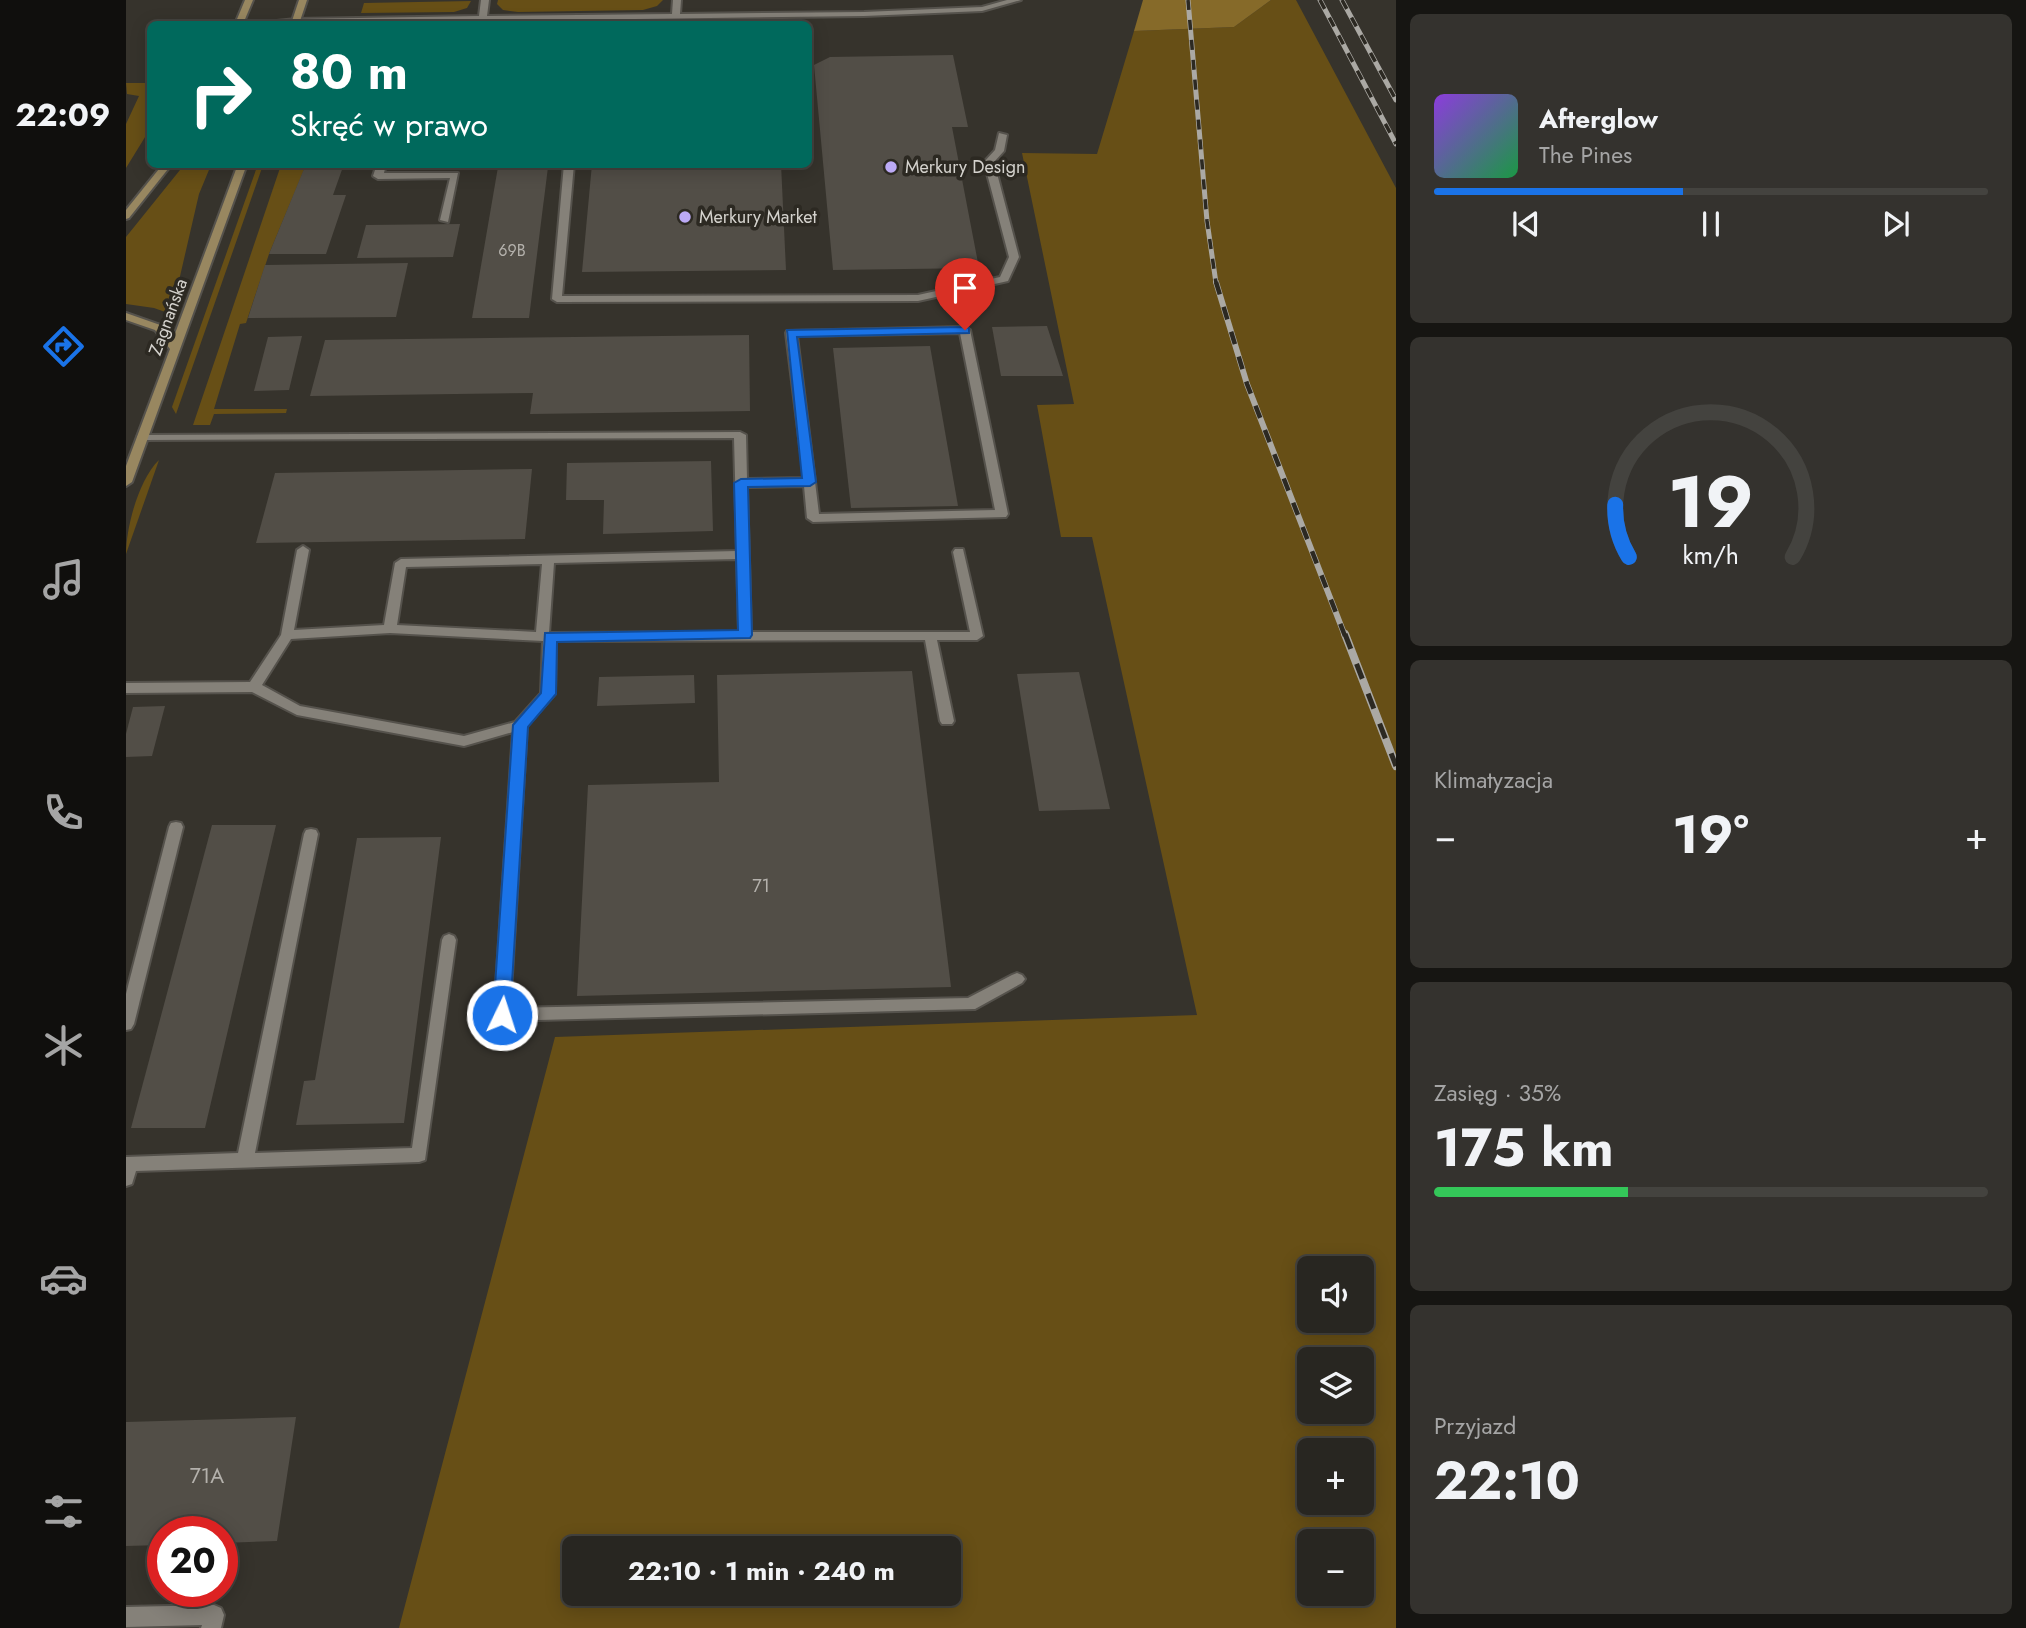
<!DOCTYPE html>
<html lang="pl">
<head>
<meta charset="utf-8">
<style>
	:root { --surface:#282621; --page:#34322e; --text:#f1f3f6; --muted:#a5a5a5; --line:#44433f; --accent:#1a73e8 }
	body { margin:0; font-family:Jost,sans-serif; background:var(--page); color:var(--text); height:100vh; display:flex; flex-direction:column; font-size:26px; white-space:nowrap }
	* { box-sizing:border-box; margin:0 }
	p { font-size:23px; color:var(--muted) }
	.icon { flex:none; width:38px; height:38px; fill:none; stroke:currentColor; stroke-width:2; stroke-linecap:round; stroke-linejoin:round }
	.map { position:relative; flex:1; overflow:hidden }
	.sheet { display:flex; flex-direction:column; gap:14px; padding:14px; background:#161512; width:630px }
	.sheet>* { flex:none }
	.hud { position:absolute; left:21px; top:21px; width:665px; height:147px; border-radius:10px; box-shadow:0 4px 18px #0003,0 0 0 2px var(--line); background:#00695c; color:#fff; overflow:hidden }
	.fabs { position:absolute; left:1171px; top:1256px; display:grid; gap:14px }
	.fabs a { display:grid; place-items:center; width:77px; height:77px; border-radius:10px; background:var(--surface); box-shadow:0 4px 18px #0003,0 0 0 2px var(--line); font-size:35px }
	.speed { position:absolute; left:21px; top:1516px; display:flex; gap:14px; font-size:35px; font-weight:700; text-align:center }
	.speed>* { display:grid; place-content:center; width:91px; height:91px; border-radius:50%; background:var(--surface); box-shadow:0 4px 18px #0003,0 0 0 2px var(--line); line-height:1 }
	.speed .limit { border:10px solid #d22; background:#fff; color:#111 }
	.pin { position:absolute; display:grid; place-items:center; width:60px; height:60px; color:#fff; margin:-72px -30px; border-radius:50% 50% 50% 0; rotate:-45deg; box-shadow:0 0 7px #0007 }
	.pin .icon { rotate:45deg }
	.me { position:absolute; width:77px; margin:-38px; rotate:4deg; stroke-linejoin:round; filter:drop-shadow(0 0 5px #0008) }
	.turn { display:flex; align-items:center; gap:24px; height:147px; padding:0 28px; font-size:32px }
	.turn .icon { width:91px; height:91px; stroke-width:2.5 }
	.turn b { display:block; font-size:49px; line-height:60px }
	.big { font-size:52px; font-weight:700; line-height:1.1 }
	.sheet .widget { flex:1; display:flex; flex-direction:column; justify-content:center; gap:10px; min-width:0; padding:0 24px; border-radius:10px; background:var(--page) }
	.sheet .dial { align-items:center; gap:0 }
	.dial svg { height:182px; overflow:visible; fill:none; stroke:var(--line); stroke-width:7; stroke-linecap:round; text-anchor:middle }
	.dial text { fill:var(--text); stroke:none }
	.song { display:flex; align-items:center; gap:21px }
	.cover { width:84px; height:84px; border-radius:10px; background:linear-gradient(135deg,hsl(270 70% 55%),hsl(140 70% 35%)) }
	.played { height:7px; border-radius:4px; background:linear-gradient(90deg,var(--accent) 45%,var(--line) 45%) }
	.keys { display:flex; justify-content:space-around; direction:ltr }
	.heat { display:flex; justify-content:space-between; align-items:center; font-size:38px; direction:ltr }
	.charge { height:10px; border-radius:5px; background:linear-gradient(90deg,#34c759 35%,var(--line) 0) }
	.trip { position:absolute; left:436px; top:1536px; width:399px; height:70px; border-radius:10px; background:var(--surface); box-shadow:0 4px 18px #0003,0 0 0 2px var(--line); font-weight:700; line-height:70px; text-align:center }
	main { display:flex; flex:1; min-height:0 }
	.tabs { display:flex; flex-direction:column; width:126px; justify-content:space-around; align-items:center; background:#100f0d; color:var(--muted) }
	.tabs .icon { width:49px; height:49px }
	.tabs .selected { color:var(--accent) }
	.tabs b { font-size:32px; color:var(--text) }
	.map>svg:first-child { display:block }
	.green { fill:#674f16; fill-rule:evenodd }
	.forest { fill:#866a29 }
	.building { fill:#524e47 }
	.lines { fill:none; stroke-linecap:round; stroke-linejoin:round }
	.lane-casing { stroke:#55524c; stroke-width:4 }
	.secondary-casing { stroke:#55524c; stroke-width:4 }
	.lane { fill:#858179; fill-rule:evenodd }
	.secondary { fill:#988760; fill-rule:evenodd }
	.rail-far2-casing { stroke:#aba9a4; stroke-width:5 }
	.rail-far1-casing { stroke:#aba9a4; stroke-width:6 }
	.rail-casing { stroke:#aba9a4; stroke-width:8 }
	.rail-far2 { stroke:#2c2922; stroke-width:3.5; stroke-dasharray:10; stroke-linecap:butt }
	.rail-far1 { stroke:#2c2922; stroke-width:4.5; stroke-dasharray:13; stroke-linecap:butt }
	.rail { stroke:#2c2922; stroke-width:5; stroke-dasharray:16; stroke-linecap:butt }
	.route { fill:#1a73e8; stroke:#114b97; stroke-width:2 }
	.poi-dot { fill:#bcaaf6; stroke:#2c2922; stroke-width:2.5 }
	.labels { text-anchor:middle; stroke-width:7; stroke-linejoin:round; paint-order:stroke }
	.far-number-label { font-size:16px; fill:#b4b1ac }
	.far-poi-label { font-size:18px; fill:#d4d2cd; stroke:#2c2922; text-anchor:start }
	.far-street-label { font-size:18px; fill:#d4d2cd; stroke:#2c2922 }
	.number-label { font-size:18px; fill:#b4b1ac }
	.near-number-label { font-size:21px; fill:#b4b1ac }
</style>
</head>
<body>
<main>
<nav class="tabs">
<b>22:09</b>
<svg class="icon selected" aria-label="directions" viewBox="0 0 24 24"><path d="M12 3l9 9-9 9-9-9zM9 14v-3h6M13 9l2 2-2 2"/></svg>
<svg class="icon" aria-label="music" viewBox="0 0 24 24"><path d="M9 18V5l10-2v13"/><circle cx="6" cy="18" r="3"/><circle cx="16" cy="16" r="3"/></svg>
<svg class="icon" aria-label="phone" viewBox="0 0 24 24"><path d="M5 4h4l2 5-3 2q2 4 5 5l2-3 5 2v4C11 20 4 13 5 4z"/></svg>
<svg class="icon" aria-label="climate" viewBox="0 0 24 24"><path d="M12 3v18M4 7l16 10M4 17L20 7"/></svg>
<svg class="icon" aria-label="car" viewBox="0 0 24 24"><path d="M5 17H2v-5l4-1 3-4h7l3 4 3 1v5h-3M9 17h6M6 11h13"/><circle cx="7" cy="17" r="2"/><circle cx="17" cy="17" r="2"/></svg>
<svg class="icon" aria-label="filters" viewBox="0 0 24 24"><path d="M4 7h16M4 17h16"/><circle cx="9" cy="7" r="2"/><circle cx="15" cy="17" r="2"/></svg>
</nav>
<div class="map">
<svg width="1270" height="1628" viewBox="0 0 1270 1628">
	<rect width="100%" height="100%" fill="#36332c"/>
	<g class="green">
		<polygon points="372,0 537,0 531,6 517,10 392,12 377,10 371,4"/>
		<path d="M1145,0h25l100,188v1440h-997l156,-591 642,-22 -105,-478h-31l-24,-132 37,-1 -52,-251 75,1 37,-123 100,-4zM1183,1269h53v52h-53zM1183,1360h53v52h-53zM1183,1451h53v52h-53zM1183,1542h53v52h-53zM448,1549h374v45h-374z"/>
		<polygon points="345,1 341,8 328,12 235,13 238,3"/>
		<polygon points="0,83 24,83 24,129 0,168 0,124 13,96 1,94"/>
		<polygon points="132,164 137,165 50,414 46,407"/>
		<polygon points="58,165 85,165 73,194 46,311 42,313 28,308 0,304 0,237"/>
		<polygon points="155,165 180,165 143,254 120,323 114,324 88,409 161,409 160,413 88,414 84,425 67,425"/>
		<path d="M33,460l-33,94c0,-27 13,-75 33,-94z"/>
	</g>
	<polygon class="forest" points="1017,0 1145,0 1108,27 1008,31"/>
	<g class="building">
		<polygon points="827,55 842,127 826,127 853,268 707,270 688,65 704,57"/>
		<polygon points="180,164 218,164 207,195 220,195 200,254 143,254"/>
		<polygon points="466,164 655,164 660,270 456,272"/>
		<polygon points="372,167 422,167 403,318 346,318"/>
		<polygon points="334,224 327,257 231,258 240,225"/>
		<polygon points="282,263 270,317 122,318 139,265"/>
		<polygon points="921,326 937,376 875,376 866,327"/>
		<polygon points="623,335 624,411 404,414 407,393 184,396 199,340"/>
		<polygon points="176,336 163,390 128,391 142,337"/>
		<polygon points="804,346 832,506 725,508 707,348"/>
		<polygon points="585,461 587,531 477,534 478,500 440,500 441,463"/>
		<polygon points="406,469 399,539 130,543 149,473"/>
		<polygon points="786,671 825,987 451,996 462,785 593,782 591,675"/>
		<polygon points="953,672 984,809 913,811 891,674"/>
		<polygon points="568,675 569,703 471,706 473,677"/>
		<polygon points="39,706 26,756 0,757 0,734 7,707"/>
		<polygon points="86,825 150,825 79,1128 5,1128"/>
		<polygon points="315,837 278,1123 170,1125 178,1081 189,1080 231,838"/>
		<polygon points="170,1417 151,1541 96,1543 96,1531 37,1531 37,1545 0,1546 0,1422"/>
	</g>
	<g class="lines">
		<defs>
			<g id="lane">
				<polygon points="355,0 363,0 361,16 546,14 547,0 555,0 554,14 738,12 856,7 881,0 895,0 856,11 738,16 361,21 360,24 352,24 352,21 137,24 141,22 170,19 353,16"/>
				<polygon points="873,133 881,135 878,151 868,162 893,257 882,281 792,301 431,302 426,299 438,164 448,164 436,296 792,295 874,277 883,257 858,162 869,150"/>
				<polygon points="251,164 260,164 258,173 332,173 322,222 314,220 324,178 252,179 247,176"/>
				<path d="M839,327l5,3 38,184 -2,3 -193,5 -6,-4 -3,-32 -57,1 4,145h219l-17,-80 2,-3h8l20,87 -6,4h-40l17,81 -2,3h-10l-2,-3 -15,-81 -369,1 -1,53 -28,32 -17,282 458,-10 44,-23 5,-2 5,2 3,4 -3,4 -47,26 -473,12 -5,-1 -3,-5 19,-283 -49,14 -167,-31 -45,-23 -126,1v-10l124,-1 31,-47 16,-85 6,-4 6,4 -15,80 90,-5 11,-62 6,-4 336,-8 -3,-113 -591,2 -6,-3 2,-2 601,-3 6,3 1,44 57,-1 -18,-145 1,-2zM834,333l35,177 -176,4 -22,-178zM611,559l2,73 -190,1 5,-70zM416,564l-6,68 -139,-7 9,-58zM264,633l153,8 -2,52 -26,29 -51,14 -164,-30 -38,-21 29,-46z"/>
				<polygon points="50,822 55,823 57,827 8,1024 5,1029 0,1030 0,994 43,827 45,823"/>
				<polygon points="185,829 190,830 192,834 129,1153 286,1148 316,940 318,936 323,934 328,936 330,940 299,1160 293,1162 10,1171 6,1184 0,1186 0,1157 112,1153 178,834 180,830"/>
				<polygon points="88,1605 95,1608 98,1615 95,1628 75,1628 76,1625 0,1627 0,1607"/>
			</g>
			<g id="secondary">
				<polygon points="119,0 127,0 117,24 109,24"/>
				<polygon points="173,0 181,0 173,24 165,24"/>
				<polygon points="37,164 46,164 3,218 0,219 0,210"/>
				<polygon points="112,164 121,164 6,482 0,486 0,466 44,349 29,330 0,320 0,313 37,326 47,339"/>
			</g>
		</defs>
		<use href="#lane" class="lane-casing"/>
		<use href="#secondary" class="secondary-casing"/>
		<use href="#lane" class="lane"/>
		<use href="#secondary" class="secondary"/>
		<defs>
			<g id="rail-far2">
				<polyline points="1062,0 1081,221 1090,283"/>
				<polyline points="1194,0 1270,144"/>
				<polyline points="1216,0 1270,100"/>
			</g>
			<polyline id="rail-far1" points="1090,282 1121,384 1219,636"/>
			<polyline id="rail" points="1219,634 1270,766"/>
		</defs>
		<use href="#rail-far2" class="rail-far2-casing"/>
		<use href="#rail-far1" class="rail-far1-casing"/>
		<use href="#rail" class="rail-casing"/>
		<use href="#rail-far2" class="rail-far2"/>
		<use href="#rail-far1" class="rail-far1"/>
		<use href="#rail" class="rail"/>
	</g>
	<polygon class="route" points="839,327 843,328 843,333 671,337 690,482 684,486 622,487 626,635 624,638 431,642 430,694 402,727 384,1015 382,1020 376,1022 369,1020 367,1015 387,725 415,693 419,633 612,630 608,483 615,479 676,478 661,330"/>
	<g class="poi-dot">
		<circle cx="765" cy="167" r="7"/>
		<circle cx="559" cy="217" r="7"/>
	</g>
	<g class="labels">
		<g class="far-number-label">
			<text x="386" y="256">69B</text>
		</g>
		<g class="far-poi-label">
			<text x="779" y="173">Merkury Design</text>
			<text x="573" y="223">Merkury Market</text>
		</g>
		<g class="far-street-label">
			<text transform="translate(42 317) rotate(-70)" y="6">Zagnańska</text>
		</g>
		<g class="number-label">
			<text x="635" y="892">71</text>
		</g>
		<g class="near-number-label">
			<text x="81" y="1483">71A</text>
		</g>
	</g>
</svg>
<div class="fabs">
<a><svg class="icon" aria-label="sound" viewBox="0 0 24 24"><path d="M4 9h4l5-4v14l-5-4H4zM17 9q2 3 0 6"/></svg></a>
<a><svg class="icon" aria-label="layers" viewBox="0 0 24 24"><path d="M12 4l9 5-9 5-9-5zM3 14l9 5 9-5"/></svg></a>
<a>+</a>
<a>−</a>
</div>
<div class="speed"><div class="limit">20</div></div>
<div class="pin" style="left:839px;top:330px;background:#d93025"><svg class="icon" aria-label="arrive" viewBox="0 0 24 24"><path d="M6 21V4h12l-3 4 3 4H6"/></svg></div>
<svg class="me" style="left:376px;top:1015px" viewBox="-20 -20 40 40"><circle r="17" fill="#1a73e8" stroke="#fff" stroke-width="3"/><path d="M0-11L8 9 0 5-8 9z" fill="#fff"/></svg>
<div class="trip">22:10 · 1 min · 240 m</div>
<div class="hud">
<div class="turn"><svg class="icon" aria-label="right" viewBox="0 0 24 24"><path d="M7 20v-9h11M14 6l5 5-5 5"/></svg><div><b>80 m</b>Skręć w prawo</div></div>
</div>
</div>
<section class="sheet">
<div class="widget">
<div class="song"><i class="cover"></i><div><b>Afterglow</b><p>The Pines</p></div></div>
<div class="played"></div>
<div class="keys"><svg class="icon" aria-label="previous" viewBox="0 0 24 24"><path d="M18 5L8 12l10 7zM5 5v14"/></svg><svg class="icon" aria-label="pause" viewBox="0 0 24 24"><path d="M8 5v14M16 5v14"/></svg><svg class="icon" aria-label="next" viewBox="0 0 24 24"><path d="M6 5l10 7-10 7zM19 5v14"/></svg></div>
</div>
<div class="widget dial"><svg viewBox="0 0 100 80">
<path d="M14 69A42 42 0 1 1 86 69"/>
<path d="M14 69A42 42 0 0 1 8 46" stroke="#1a73e8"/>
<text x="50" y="56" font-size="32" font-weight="700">19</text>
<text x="50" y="72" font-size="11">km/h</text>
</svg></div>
<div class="widget"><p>Klimatyzacja</p>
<div class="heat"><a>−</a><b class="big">19°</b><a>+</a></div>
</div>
<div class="widget"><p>Zasięg · 35%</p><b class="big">175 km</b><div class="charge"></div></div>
<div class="widget"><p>Przyjazd</p><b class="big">22:10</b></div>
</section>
</main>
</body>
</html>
